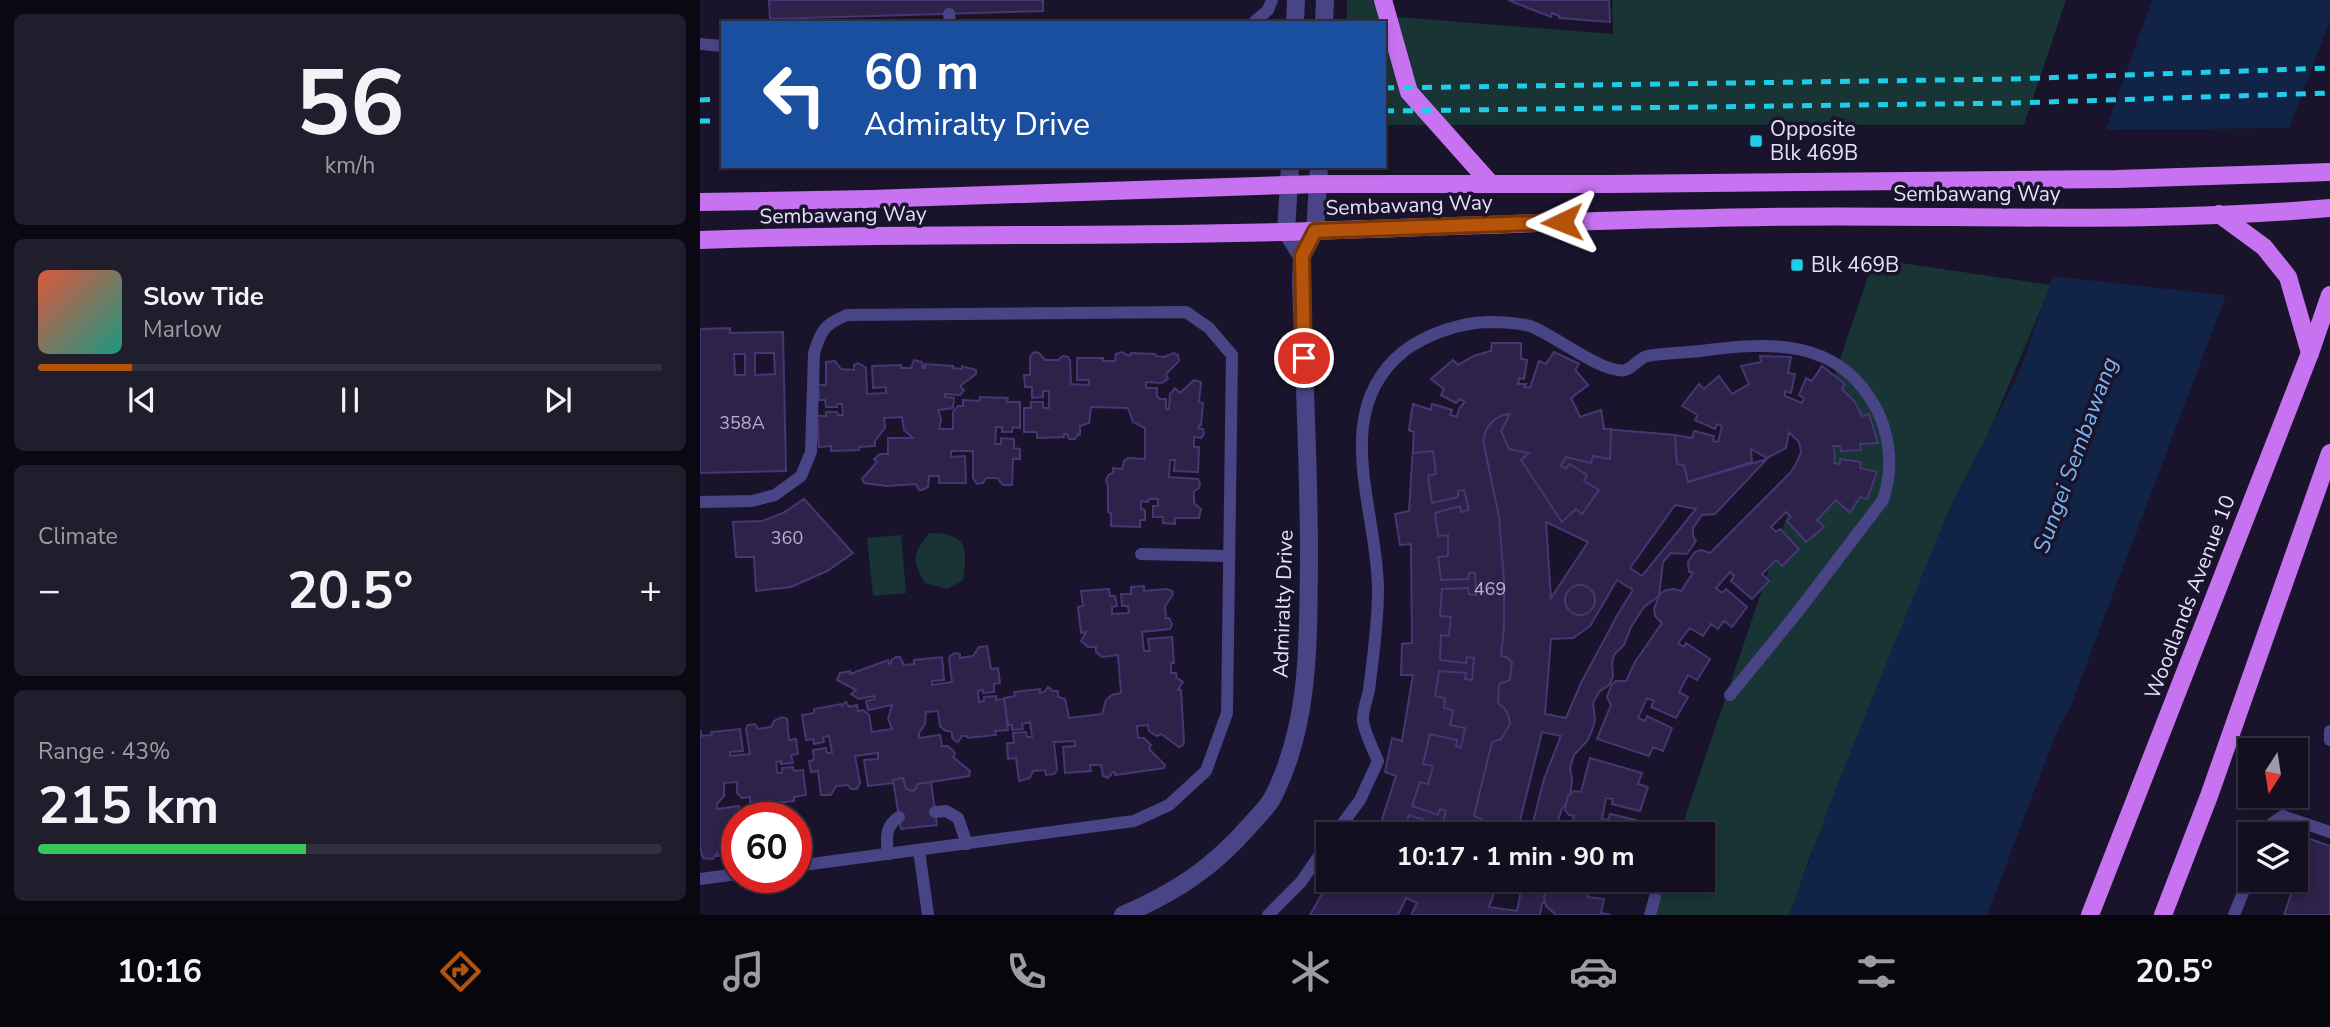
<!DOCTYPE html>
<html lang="en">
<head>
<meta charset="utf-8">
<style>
	:root { --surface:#130f20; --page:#201d2d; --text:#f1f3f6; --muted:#9d9ca5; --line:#322f3e; --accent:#b45309 }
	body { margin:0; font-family:"Nunito Sans",sans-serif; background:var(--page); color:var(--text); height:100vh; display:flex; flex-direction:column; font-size:26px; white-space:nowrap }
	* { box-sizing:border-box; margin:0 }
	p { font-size:23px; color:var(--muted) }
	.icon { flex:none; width:38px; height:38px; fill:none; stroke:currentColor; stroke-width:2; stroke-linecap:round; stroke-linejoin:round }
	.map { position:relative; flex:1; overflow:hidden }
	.panel { display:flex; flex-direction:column; gap:14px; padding:14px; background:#0a0812; width:700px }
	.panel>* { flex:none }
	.guide { position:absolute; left:21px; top:21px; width:665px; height:147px; border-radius:0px; box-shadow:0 4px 10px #0003,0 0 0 2px var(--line); background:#1a4fa0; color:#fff; overflow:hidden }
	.needle { width:46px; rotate:192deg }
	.tools { position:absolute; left:1538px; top:738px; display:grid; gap:14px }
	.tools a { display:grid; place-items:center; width:70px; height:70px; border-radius:0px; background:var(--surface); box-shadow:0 4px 10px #0003,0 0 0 2px var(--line); font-size:35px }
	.speed { position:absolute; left:21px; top:802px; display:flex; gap:14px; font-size:35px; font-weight:700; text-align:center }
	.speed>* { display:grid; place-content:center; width:91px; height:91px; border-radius:50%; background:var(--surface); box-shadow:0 4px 10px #0003,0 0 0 2px var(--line); line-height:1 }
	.speed .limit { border:10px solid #d22; background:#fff; color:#111 }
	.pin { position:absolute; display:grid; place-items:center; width:60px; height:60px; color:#fff; margin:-30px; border:4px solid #fff; border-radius:50%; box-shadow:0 2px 7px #0007 }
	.me { position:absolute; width:77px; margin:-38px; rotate:268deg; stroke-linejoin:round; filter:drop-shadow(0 0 5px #0008) }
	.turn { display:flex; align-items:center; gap:24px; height:147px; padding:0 28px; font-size:32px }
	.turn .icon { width:91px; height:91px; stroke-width:2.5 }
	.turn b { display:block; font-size:49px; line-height:60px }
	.big { font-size:52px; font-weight:700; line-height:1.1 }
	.panel .tile { flex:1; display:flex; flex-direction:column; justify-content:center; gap:10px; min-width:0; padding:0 24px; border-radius:10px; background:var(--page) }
	.panel .dial { align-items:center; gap:0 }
	.dial b { font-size:91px; line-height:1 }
	.song { display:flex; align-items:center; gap:21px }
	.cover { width:84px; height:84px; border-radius:10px; background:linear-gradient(135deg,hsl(10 70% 55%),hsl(170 70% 35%)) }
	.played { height:7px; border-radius:4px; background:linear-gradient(90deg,var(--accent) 15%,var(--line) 15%) }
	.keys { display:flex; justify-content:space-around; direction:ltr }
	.heat { display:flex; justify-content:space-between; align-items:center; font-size:38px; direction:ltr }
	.charge { height:10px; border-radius:5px; background:linear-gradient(90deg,#34c759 43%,var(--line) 0) }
	.trip { position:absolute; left:616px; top:822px; width:399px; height:70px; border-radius:0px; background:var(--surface); box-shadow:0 4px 10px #0003,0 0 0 2px var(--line); font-weight:700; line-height:70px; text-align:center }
	.dock { display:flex; height:112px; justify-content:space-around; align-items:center; background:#08060d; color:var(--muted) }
	.dock .icon { width:49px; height:49px }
	.dock .current { color:var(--accent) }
	.dock b { font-size:32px; color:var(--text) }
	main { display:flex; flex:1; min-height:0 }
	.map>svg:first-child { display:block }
	.green { fill:#183434 }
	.water { fill:#112347 }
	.pier { fill:#19142b }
	.building { fill:#2c224a; stroke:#453674; stroke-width:2; fill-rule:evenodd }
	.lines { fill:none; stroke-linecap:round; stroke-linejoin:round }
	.lane { stroke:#494485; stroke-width:12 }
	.street { stroke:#494485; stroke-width:18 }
	.primary { stroke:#c773f1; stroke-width:18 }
	.rail { stroke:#20cde9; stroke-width:5; stroke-dasharray:10 9; stroke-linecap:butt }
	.route-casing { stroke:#753606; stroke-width:18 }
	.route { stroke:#b45309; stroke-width:12 }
	.poi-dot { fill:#20cde9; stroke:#19142b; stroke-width:2.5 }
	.labels { text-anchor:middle; stroke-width:7; stroke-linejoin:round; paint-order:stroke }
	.number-label { font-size:18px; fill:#b7b1d0 }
	.poi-label { font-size:21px; fill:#e5e1fc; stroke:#19142b; text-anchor:start }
	.street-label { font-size:21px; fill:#e5e1fc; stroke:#19142b }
	.water-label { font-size:23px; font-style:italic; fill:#79b5f2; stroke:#19142b }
</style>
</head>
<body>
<main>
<section class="panel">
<div class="tile dial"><b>56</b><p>km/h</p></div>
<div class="tile">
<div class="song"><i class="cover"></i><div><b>Slow Tide</b><p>Marlow</p></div></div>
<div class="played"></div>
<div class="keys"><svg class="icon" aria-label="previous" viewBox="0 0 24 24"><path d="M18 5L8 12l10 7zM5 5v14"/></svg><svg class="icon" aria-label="pause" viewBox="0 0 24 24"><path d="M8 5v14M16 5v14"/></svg><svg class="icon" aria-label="next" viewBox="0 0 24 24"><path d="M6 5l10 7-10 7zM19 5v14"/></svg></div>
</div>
<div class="tile"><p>Climate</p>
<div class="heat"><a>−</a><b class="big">20.5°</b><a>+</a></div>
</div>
<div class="tile"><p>Range · 43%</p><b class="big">215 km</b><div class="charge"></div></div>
</section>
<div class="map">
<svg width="1630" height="915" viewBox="0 0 1630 915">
	<rect width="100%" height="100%" fill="#19142b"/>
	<g class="green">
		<polygon points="647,0 686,0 697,17 913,34 912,0 1366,0 1324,125 684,125 684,23 647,23"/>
		<polygon points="1174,259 1351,285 1109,859 1090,915 952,915 963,880 1003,880 1003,835 979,835"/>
		<path d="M229,533c38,0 39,14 34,47l-16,9 -22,-6c-14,-24 -12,-29 4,-50z"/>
		<polygon points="201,535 206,593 173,596 167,538"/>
	</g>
	<polygon class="water" points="1452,0 1630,0 1630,20 1371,705 1358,729 1287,915 1089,915 1140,778 1249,509 1318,375"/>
	<polygon class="pier" points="1594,128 1530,296 1351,276 1403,130"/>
	<g class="building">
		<polygon points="69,0 343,0 343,11 70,19"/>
		<polygon points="808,0 909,0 910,22 859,18 859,16 852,13 851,17"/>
		<path d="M30,328v5l53,-1 3,139 -86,2v-144zM55,353h19l1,21 -20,1zM34,354h11v21h-10z"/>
		<path d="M792,343h29v16l6,1 -3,19 -5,-1 -1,6h8l-2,3 6,1 9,-27 7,3 8,-12 25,12 -4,6 13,15 -17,13 9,19 21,-7 3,19 71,6 2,29 7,1 4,17 79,-23 -52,55 -13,1 -9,13v8l3,5 -9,13 -16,-1 -8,9 -4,34 -15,11 -13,20 -7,18 -10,10 -2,8 1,14 -4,8 -10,7 -6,11 2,17 -2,8 -5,12 -14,15 -4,13 2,11 -2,20 -8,10 -9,26h-176l19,-59 -11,-4 7,-34 10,3 11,-66h-12l1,-31 10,-1 -1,-99 -11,1 -5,-31 14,-3 5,-79 -5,-2 4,-26 18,6 1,-6 20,6 -2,5 7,2 2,-8 6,-7 -5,-3 -4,4 -15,-8 3,-6 -13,-10 22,-19 5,5 16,-9 17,-5zM975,505l21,4 -54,67 -12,-8zM846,522l42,20 -37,56zM917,580l16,10 -15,24 -37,69 -15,35 -21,-4 6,-75 22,-1 17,-12zM842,732l19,4 -17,43 -13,51 -12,-5z"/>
		<polygon points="792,343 821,343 821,359 827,360 824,379 819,378 818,384 826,384 824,387 830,388 839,361 846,364 854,352 879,364 875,370 888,385 871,398 880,417 901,410 904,429 911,429 910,459 893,456 891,463 866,457 861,466 866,469 869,464 887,475 884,481 899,490 882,514 876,509 862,522 821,460 829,453 809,449 801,431 810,414 803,415 794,420 787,428 783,440 799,517 804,580 804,627 801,656 808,658 812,662 810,680 799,684 798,703 805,709 809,717 810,724 801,739 792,742 774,816 781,819 778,835 702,835 709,815 736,824 733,830 741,832 746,811 740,809 738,815 712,806 720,782 728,784 733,766 723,764 730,734 757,740 756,746 761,748 765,728 750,725 753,710 744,708 745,698 735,696 739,671 766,673 765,679 772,680 774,658 767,657 766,663 740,660 741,635 749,636 751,617 740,616 742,589 768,588 769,594 776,595 775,573 769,573 768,579 741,580 738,557 748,556 748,535 738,536 735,513 760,506 761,512 769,510 764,490 758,491 758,497 732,503 728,476 736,474 733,451 713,453 714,432 709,430 713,404 731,410 732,404 752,410 750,415 757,417 759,409 765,402 760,399 756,403 741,395 744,389 731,379 753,360 758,365 774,356 791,351"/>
		<polygon points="334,352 339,353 345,360 358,360 363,356 368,357 370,360 371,384 389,385 389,380 377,380 377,358 403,358 403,361 415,361 416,354 422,352 429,356 431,353 455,354 456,356 464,357 474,353 478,355 479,361 466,374 468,379 462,383 446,382 446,388 457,388 457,396 460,399 466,399 466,409 469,409 470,394 475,388 480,393 494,380 501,382 499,402 503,403 501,425 499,425 498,428 503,429 504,434 501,438 494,437 494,447 499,447 498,472 474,471 475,460 470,460 469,477 498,479 500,484 499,488 494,491 494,503 501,509 499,518 475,518 475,524 463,523 463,517 453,517 453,506 458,506 458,499 449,499 448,502 441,501 441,509 445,510 445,520 440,520 440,527 411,526 411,513 408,512 408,486 406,480 409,474 413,473 413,468 422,469 424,461 428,458 445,459 445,428 433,422 428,408 391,407 389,423 380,426 380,435 378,434 375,439 369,439 367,434 364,434 364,437 337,438 337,432 324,432 324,408 331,408 331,402 343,402 343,408 349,408 349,391 343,391 343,397 332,398 332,387 325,387 324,375 330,375 330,357"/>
		<polygon points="1060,356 1091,357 1088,373 1095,374 1091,393 1085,391 1085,396 1102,403 1104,398 1099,395 1106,378 1112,381 1122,366 1145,384 1142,389 1155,402 1162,416 1169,414 1178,443 1160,444 1161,450 1141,451 1140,446 1133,446 1135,455 1134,463 1140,464 1140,459 1161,462 1160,468 1177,472 1167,499 1160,497 1150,513 1136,500 1117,520 1124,527 1106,542 1087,521 1091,517 1086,512 1071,527 1076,532 1080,529 1099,549 1082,566 1076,560 1062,574 1069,581 1052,599 1031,581 1034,576 1030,572 1016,588 1022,593 1026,589 1047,607 1032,627 1024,621 1018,629 1011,624 1003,636 990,628 978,643 984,647 986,643 1010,659 997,680 988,675 979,692 988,697 976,718 951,707 954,701 947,698 938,718 945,721 947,716 972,728 963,751 953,747 949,756 897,739 911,705 907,697 912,684 916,681 926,681 935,662 962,623 955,616 954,609 960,594 966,590 974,589 981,591 993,573 989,572 988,562 995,552 1001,550 1010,553 1091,472 1097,462 1101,452 1099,442 1089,432 1086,448 1067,458 1051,449 1052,462 988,482 984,465 977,464 975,435 992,438 994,431 1014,436 1013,441 1018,442 1022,426 1017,424 1015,429 995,420 998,415 982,406 999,384 1004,389 1019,376 1032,394 1049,384 1041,366 1061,362"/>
		<polygon points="214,360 222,362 223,368 225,368 225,364 253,366 253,368 262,369 262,366 276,370 276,374 260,386 264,390 260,395 245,394 245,397 254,398 253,408 238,410 241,419 239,429 253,429 253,412 258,406 263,406 263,400 279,401 280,397 308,398 307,402 320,402 320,428 313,427 312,432 302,432 302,427 296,427 295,444 301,444 301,438 314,439 314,448 320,449 320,459 313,459 312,485 303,485 297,478 286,478 283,483 277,484 273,478 273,451 251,451 251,457 265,456 266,483 239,483 239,476 229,476 228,487 222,490 219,490 216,484 187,486 164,483 162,479 177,462 174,459 180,454 188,454 188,438 213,438 204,430 202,417 184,418 185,428 175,441 175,446 159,447 159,450 131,451 131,446 119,447 117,416 126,416 126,412 137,412 138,415 143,415 142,404 137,404 137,407 126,407 125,400 119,400 118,385 126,385 126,362 135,361 141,369 154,370 154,365 158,363 162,365 166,368 167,394 186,393 186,387 173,388 172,366 201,365 201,368 211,368"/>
		<polygon points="104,499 153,553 127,571 91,587 56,591 54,557 36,557 33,522 62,521 83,513"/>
		<circle cx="880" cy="600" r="15"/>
		<polygon points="444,586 444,591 467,589 472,591 473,594 465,606 466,618 469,618 472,624 470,629 442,632 444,651 450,651 448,639 472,637 474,663 471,663 471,673 476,673 477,678 483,682 478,690 481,690 484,742 483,745 479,747 461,734 457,736 449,731 448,725 437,726 438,738 444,738 451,745 449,749 465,765 464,768 415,775 415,772 413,772 408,778 403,776 401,765 390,765 391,771 365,773 363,747 375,746 375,741 354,742 357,770 354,774 346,775 345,770 333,771 330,778 319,781 316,758 308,759 307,743 314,743 313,733 326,732 327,737 332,737 330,722 322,724 323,729 312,730 312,725 308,725 304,698 315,696 314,692 340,689 340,693 344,692 348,687 353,691 358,691 358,697 365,699 369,718 402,714 406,700 412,695 421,693 418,655 402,657 396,652 396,647 388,647 381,641 386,632 381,633 378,607 383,606 381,591 409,589 410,596 415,596 417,606 412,607 412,614 429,613 428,606 422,606 421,594 431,594 431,587"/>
		<polygon points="287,646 291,669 298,668 300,683 294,684 294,692 283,693 283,690 278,691 279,702 284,701 284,697 296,696 296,700 304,699 308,730 295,731 296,735 268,738 267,736 262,736 258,742 255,741 252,737 252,732 244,730 240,726 238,711 226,712 225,724 219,733 219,738 240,735 242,746 248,746 255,753 253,757 270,771 269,776 218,784 215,790 212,791 206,789 203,778 193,780 194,783 168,786 164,760 178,759 178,753 155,756 160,783 157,789 151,789 148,785 136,786 131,795 121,795 118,771 111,772 109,761 114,760 113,750 126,748 127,753 132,753 129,736 123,737 124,742 114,744 113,739 106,740 102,715 114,713 114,709 141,704 143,707 142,705 146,702 149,707 157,705 158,711 163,710 169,715 172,732 192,729 188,719 192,705 168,710 166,701 175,699 174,696 159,699 151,694 156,690 137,680 140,673 150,671 150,674 188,660 189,664 191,663 191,660 196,657 200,657 204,665 214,664 214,660 242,657 244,680 232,681 232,685 252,682 249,659 251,655 256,653 260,654 260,658 273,656 279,647"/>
		<polygon points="82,717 87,719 89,740 96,739 98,754 91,755 93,763 81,764 81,761 76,762 77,773 82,773 82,768 93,767 94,771 103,770 106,795 94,797 94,801 66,804 66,801 50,803 50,797 42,798 37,793 37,782 24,783 24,796 17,804 17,809 39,806 40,817 37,817 37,853 17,856 17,853 13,859 3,858 0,847 0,730 2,736 12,735 11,732 40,729 43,751 30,752 30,756 50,754 46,729 48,725 55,724 58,729 71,727 74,721"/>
		<polygon points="890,758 942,773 938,784 948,787 940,811 912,804 913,799 906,798 902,819 908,820 910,814 936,820 933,835 869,835 874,816 869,815 865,810 868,796 874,791 881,792"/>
		<polygon points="203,778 206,789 212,791 215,790 218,784 231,782 237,825 201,829 193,780"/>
		<polygon points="1610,839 1630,846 1630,915 1584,915"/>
		<polygon points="630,880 799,880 789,907 817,911 823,880 851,880 852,893 842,904 840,915 711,915 717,903 706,898 698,915 610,915"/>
		<polygon points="854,880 889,880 888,897 904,899 901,913 911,915 856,915 846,906 844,898 846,888"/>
		<polygon points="895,880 924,880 923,887 895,884"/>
	</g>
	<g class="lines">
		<g class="lane">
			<polyline points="249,14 250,23"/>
			<polyline points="553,23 568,10 572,0"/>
			<polyline points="0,44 23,46"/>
			<path d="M0,502l52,-1 23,-6 26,-19 10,-24 3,-99c7,-23 11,-29 33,-38l339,-3 23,16 23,27 -5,358 -21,58 -37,34 -35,16 -338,45"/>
			<polyline points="441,554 527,556"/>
			<polyline points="1630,731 1630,740"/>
			<polyline points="235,812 246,811 258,818 267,844"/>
			<path d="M634,835l26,-35 18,-39c-5,-12 -13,-27 -15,-40 -1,-9 4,-21 6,-31 4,-33 9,-66 9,-100 0,-80 -50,-178 26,-239 23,-17 55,-28 84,-29 12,0 30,1 42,4 23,8 74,49 95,44 8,-2 14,-12 22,-14 17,-3 36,-3 53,-5 69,-9 138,-14 176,57 15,28 17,63 7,92l-87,114 -66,81"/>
			<polyline points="1567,835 1571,824 1583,816 1630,832"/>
			<polyline points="219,850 228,915"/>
			<path d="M188,854c-2,-16 -3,-28 11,-37"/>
			<polyline points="0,879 37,874"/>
			<polyline points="568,915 601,882 628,843"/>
			<polyline points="950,915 955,897"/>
			<polyline points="1534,915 1550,875"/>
		</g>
		<g class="street">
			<polyline points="595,23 596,0"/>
			<polyline points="624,23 625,0"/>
			<polyline points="590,166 586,231 602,256"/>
			<path d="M423,915c53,-23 90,-47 128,-91 8,-9 18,-18 23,-29 37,-75 34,-157 35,-238 0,-92 -5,-183 -8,-275l1,-26 13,-25 4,-65"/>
		</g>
		<g class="primary">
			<polyline points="683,0 709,92 791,184"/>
			<polyline points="0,202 171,199 617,184 909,184 1417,179 1630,172"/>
			<polyline points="1519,214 1564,247 1588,277 1610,353"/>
			<path d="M0,240c205,-8 410,-2 614,-9 151,-5 301,-12 451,-14 188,-3 377,8 565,-9"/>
			<polyline points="1390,915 1610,353 1630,295"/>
			<polyline points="1463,915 1509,796 1630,453"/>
		</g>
		<g class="rail">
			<polyline points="684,88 1311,79 1630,68"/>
			<polyline points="0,100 23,99"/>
			<polyline points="684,111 1314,103 1630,93"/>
			<polyline points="0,121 23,121"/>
		</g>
	</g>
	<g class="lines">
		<defs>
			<polyline id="route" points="604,358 602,256 615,231 862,222"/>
		</defs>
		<use href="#route" class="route-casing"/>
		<use href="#route" class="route"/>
	</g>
	<g class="poi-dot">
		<rect x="1049" y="134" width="14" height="14" rx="3.5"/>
		<rect x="1090" y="258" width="14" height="14" rx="3.5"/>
	</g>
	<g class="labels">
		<g class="number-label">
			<text x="42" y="429">358A</text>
			<text x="87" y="544">360</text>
			<text x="790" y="595">469</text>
		</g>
		<g class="poi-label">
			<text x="1070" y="136">Opposite<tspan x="1070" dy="24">Blk 469B</tspan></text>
			<text x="1111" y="272">Blk 469B</text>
		</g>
		<g class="street-label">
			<text x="1277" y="201">Sembawang Way</text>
			<text transform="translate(709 205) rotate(-2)" y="7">Sembawang Way</text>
			<text transform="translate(143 215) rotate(-1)" y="7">Sembawang Way</text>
			<text transform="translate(1490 597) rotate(-69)" y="7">Woodlands Avenue 10</text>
			<text transform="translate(583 604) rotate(-88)" y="7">Admiralty Drive</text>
		</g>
		<g class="water-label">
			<text transform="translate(1375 455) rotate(-70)" y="8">Sungei Sembawang</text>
		</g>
	</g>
</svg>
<div class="tools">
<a><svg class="needle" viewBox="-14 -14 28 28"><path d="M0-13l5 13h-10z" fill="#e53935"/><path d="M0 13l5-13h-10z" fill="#9d9ca5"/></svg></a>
<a><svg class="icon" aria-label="layers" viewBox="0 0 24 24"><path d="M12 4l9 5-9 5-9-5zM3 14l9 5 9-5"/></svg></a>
</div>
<div class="speed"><div class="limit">60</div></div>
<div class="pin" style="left:604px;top:358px;background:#d93025"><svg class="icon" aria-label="arrive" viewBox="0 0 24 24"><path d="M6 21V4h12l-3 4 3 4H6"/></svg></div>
<svg class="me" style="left:862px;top:222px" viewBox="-20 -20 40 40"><path d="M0-17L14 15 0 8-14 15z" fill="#b45309" stroke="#fff" stroke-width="4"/></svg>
<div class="trip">10:17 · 1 min · 90 m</div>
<div class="guide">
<div class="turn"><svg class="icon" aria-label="left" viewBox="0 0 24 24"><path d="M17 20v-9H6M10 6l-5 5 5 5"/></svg><div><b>60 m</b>Admiralty Drive</div></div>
</div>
</div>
</main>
<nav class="dock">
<b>10:16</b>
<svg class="icon current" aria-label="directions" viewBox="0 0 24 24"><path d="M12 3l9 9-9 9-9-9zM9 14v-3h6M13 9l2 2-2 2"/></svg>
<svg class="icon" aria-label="music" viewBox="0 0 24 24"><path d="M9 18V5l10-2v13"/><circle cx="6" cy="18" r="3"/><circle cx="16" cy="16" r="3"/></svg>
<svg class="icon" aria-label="phone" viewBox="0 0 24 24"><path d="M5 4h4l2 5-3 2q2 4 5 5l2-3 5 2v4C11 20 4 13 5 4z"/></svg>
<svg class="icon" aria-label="climate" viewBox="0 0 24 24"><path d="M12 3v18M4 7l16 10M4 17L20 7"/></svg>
<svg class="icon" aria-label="car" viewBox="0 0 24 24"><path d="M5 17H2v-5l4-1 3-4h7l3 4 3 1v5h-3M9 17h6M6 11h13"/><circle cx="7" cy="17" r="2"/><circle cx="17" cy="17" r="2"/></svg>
<svg class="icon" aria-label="filters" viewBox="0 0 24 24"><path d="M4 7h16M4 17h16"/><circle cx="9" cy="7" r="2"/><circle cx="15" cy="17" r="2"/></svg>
<b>20.5°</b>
</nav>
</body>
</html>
